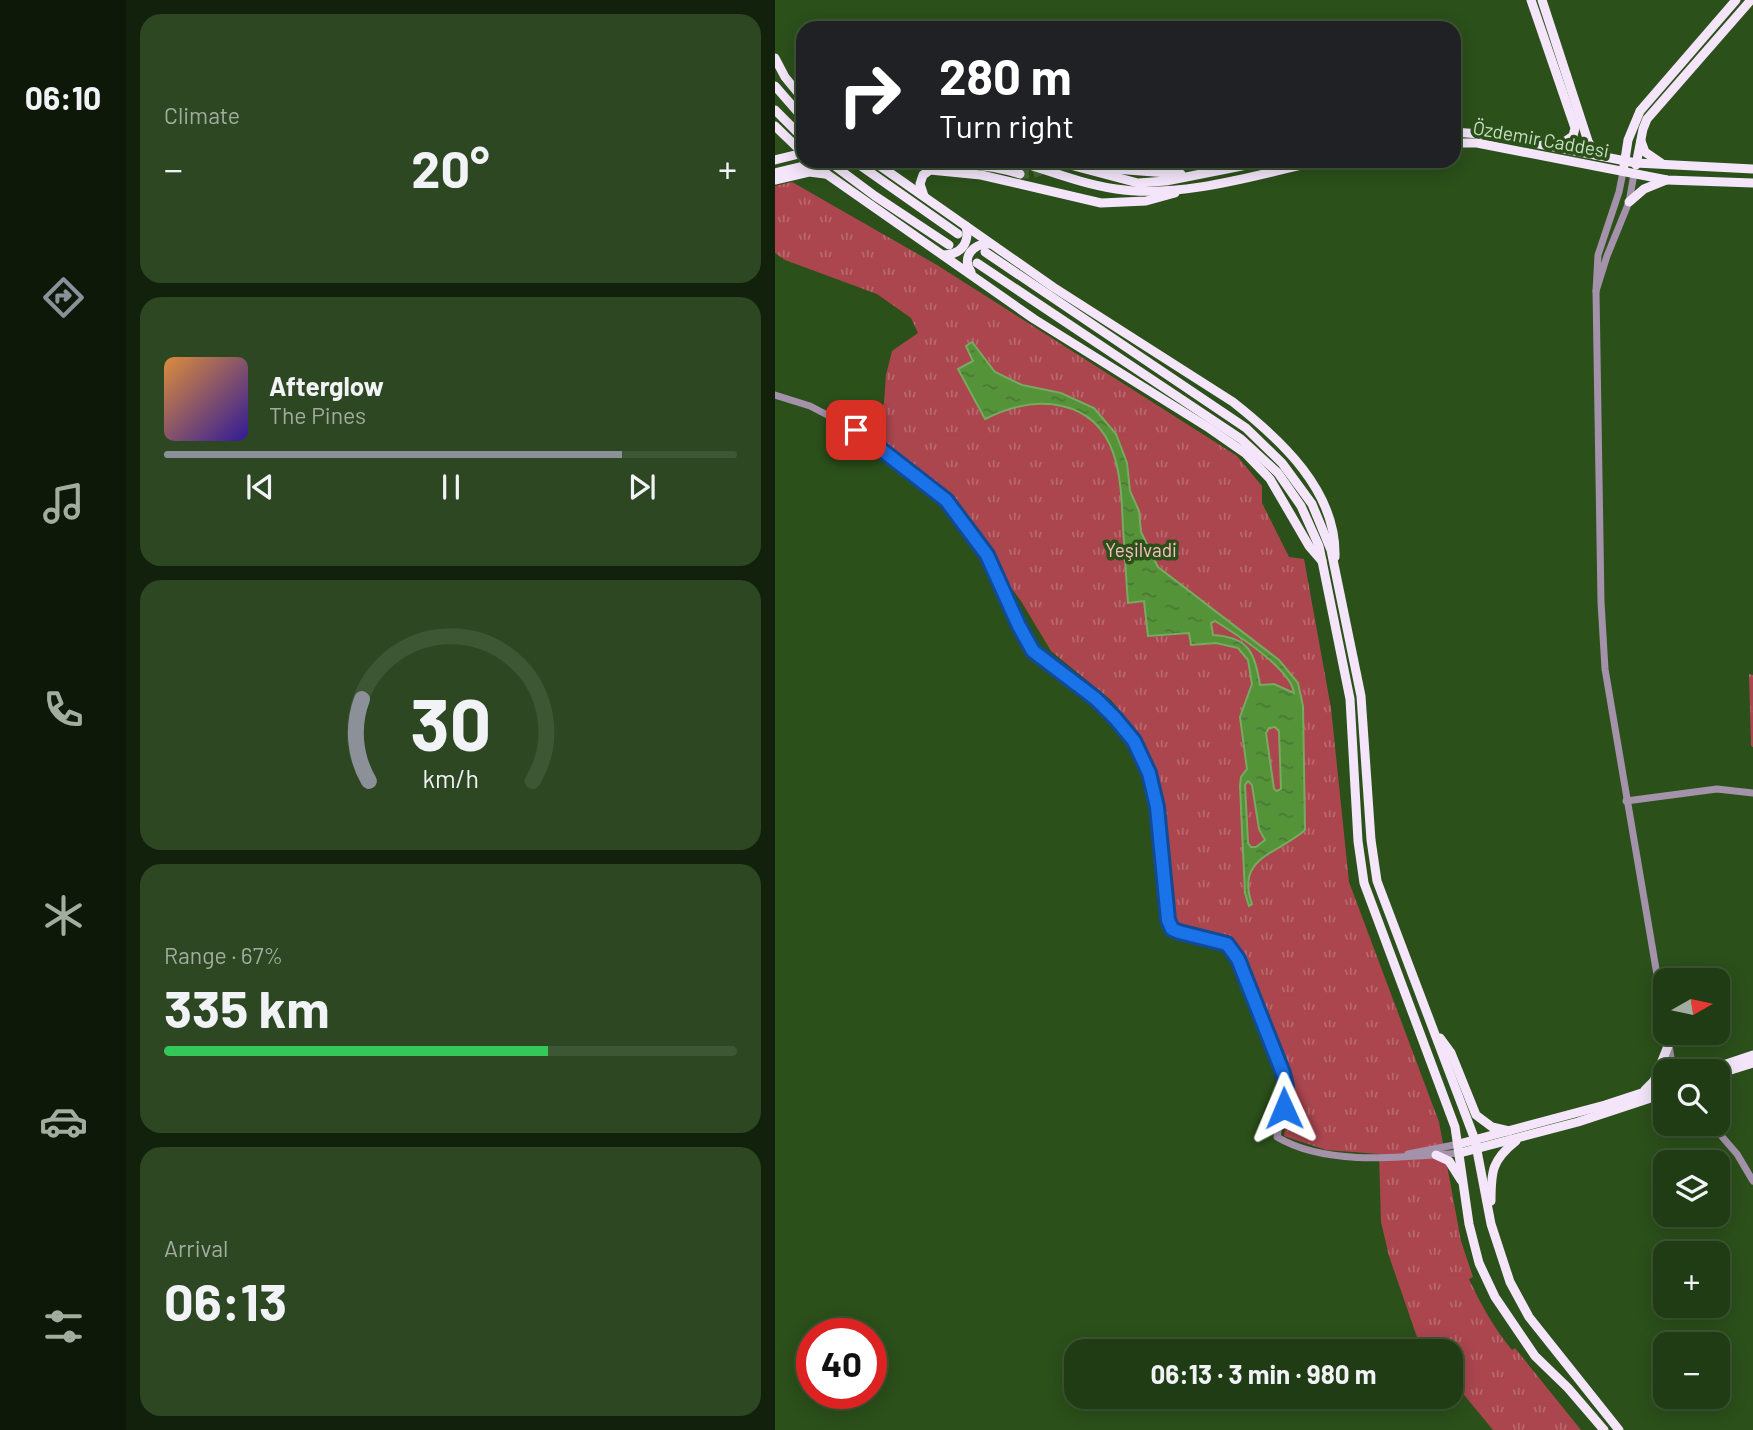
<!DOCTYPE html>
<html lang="en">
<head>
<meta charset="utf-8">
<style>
	:root { --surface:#203c14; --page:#2d4722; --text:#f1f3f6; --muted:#a2ada0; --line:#3d5634; --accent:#8c9099 }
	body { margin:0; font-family:Barlow,sans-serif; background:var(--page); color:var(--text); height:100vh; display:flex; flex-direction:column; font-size:26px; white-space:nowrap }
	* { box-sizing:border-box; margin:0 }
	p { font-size:23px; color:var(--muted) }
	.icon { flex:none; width:38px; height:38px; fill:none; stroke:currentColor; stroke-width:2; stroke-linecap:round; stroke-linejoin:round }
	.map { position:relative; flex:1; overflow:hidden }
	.sheet { display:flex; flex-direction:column; gap:14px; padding:14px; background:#12210b; width:649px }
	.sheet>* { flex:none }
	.hud { position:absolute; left:21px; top:21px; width:665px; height:147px; border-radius:21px; box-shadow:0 4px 18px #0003,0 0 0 2px var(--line); background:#202124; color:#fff; overflow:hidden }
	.needle { width:46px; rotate:81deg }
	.fabs { position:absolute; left:878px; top:968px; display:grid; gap:14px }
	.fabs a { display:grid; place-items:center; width:77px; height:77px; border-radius:14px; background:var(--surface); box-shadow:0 4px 18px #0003,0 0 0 2px var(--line); font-size:35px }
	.speed { position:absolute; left:21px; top:1318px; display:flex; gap:14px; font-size:35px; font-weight:700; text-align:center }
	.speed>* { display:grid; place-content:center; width:91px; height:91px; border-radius:50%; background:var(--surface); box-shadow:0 4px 18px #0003,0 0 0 2px var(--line); line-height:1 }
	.speed .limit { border:10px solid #d22; background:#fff; color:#111 }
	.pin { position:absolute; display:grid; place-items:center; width:60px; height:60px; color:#fff; margin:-30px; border-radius:14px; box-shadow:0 4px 10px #0006 }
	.me { position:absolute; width:77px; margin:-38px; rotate:359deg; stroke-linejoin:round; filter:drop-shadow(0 0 5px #0008) }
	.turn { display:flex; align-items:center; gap:24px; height:147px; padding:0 28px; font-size:32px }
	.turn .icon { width:91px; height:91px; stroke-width:2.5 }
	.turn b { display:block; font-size:49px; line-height:60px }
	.big { font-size:52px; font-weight:700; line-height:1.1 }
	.sheet .card { flex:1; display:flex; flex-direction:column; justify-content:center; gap:10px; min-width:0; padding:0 24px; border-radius:21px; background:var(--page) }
	.sheet .dial { align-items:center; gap:0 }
	.dial svg { height:182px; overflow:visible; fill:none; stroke:var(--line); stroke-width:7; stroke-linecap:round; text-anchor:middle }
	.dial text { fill:var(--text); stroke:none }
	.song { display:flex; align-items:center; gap:21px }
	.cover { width:84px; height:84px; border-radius:10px; background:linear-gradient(135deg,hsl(30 70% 55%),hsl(250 70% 35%)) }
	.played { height:7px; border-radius:4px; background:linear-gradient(90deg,var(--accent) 80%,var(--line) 80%) }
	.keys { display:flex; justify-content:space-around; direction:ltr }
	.heat { display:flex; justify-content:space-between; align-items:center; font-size:38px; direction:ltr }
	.charge { height:10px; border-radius:5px; background:linear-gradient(90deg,#34c759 67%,var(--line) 0) }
	.trip { position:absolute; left:289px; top:1339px; width:399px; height:70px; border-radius:21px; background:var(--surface); box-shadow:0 4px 18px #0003,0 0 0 2px var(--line); font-weight:700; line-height:70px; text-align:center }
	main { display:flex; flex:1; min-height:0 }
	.menu { display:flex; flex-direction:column; width:126px; justify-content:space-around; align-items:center; background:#0d1808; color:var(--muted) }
	.menu .icon { width:49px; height:49px }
	.menu .selected { color:var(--accent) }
	.menu b { font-size:32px; color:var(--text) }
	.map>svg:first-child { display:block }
	.grass { fill:url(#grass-tufts) }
	.water { fill:url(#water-ripples); stroke:#77aa60; stroke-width:2; fill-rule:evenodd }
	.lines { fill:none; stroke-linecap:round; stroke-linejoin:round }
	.major-tunnel { stroke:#436533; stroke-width:9; stroke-dasharray:9 4.5; stroke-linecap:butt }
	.minor { stroke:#a491aa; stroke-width:7 }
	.major { stroke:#f4e5fa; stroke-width:9 }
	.major-bridge { stroke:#f4e5fa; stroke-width:9 }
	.route-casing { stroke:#114b97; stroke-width:18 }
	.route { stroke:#1a73e8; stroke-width:12 }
	.labels { text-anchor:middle; stroke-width:7; stroke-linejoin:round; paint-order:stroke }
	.street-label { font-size:19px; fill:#c8dec0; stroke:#2b501a }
	.park-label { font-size:19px; fill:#fbc0c1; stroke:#2b501a }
</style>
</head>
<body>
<main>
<nav class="menu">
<b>06:10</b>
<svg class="icon selected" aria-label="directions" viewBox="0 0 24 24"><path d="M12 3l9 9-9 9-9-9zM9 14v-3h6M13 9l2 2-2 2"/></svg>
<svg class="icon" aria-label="music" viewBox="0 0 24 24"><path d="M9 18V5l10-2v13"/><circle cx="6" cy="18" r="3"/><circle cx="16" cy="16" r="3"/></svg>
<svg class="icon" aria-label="phone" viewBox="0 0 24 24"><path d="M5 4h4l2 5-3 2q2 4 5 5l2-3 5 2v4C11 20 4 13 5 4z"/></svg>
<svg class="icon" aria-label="climate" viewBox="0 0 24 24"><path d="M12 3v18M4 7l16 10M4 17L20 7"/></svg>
<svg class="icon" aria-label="car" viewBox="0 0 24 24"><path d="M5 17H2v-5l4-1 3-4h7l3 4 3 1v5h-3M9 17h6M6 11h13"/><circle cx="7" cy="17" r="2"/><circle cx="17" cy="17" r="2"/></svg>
<svg class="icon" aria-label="filters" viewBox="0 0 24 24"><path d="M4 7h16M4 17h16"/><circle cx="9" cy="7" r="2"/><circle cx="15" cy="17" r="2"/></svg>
</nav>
<section class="sheet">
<div class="card"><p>Climate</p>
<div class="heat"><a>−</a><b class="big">20°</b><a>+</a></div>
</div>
<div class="card">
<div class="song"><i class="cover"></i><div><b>Afterglow</b><p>The Pines</p></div></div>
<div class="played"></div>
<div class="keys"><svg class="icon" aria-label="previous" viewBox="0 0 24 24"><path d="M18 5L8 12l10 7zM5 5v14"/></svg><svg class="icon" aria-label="pause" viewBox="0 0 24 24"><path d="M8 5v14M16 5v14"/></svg><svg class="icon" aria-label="next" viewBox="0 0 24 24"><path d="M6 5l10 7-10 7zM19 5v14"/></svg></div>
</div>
<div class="card dial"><svg viewBox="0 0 100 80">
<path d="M14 69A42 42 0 1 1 86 69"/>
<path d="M14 69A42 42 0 0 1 11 33" stroke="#8c9099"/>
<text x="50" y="56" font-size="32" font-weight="700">30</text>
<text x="50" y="72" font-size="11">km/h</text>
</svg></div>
<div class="card"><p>Range · 67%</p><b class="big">335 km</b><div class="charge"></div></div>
<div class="card"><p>Arrival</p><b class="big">06:13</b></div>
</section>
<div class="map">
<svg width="978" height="1430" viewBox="0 0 978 1430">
	<defs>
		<pattern id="grass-tufts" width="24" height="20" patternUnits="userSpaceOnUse" patternTransform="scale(1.75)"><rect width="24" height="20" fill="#ab464f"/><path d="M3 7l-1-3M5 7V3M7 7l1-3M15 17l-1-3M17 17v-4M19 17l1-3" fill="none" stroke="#b8696e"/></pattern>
		<pattern id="water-ripples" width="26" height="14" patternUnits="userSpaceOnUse" patternTransform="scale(1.75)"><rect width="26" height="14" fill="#549337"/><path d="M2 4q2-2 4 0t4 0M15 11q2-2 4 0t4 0" fill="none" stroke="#4c7738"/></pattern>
	</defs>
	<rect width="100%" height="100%" fill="#2b501a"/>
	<g class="grass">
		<path d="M17,182l145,83 300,191 25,30v17l27,54 15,2 27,149 18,174 90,240 22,119 12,36 -4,2c12,26 25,49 43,71l3,-2 66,82h-88l-42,-51v-28h-24l-9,-11 -29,-84 -8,-34 -2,-68 -53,-4 -42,-14 7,-53 -59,-144 -55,-12 -17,-140 -22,-55 -27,-32 -60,-49 -30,-50 -83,-113 -65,-55 11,-30 2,-28 6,-24 26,-18 -7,-15 -34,-24 -92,-34 -10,-7v-67z"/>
		<polygon points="974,674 978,675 978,747 976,746"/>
	</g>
	<path class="water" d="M197,342l23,30 27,13 39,8 33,15 22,26 11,29 3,28 9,20 2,21 17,35 121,93 19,23 5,23 2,124c-27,24 -70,27 -53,74l-3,2 -4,-13 -5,-107 1,-9 6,-8 -7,-52 12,-33 -4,-24 -10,-12 -22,-5 -25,2 -2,-12 -41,3 -4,-35 -16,2c-2,-25 -3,-50 -5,-75 -2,-48 -3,-109 -61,-122 -27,-6 -53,1 -77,13l-27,-50 15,-8 -7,-15zM440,621c21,13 76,48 79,72l-20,-9 -14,1c-5,-32 -11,-48 -47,-50l-2,-12zM500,727l4,4 2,58 -4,2 -3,-2 -8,-56 3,-5zM473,781l4,4 7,44 6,11 -9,7h-5l-3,-4 -3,-58z"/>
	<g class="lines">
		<polyline class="major-tunnel" points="245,174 257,174 292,162"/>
		<g class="minor">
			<polyline points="848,172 844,192 823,255 821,291 832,256 854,202 859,174"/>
			<polyline points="821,291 826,602 830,669 898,1069"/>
			<path d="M0,395l35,11 46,24 90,70 41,55 32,71 14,25 63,48 19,19 19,23 15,32 8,34 11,113 4,9 7,3 48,12 11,15 45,114 3,13 -9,51c50,30 128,20 183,16"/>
			<polyline points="851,801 942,789 978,793"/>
			<polyline points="936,1124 962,1154 978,1181"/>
			<polyline points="633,1154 684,1144"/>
		</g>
		<g class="major">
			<polyline points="756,0 800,128 798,136 782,147"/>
			<polyline points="767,0 813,141 820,155"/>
			<polyline points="0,58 10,77 28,99"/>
			<polyline points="0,86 28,118"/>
			<polyline points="0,110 28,138"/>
			<polyline points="0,126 28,153"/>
			<polyline points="679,132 717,135 861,163 978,169"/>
			<polyline points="866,141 870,152 886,163"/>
			<polyline points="679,143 702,143 892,180 978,183"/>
			<polyline points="37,161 53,175 259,319 434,428 470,453 495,479 534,546 547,561"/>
			<polyline points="53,161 100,196 174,245"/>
			<polyline points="79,161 183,234"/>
			<path d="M98,161l180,126 180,115c48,38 104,89 102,155"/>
			<path d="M102,161l6,2c47,0 92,-3 137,11"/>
			<path d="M242,161c33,10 65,23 99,28 63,10 141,-14 202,-28"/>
			<polyline points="280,161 363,183 391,181 492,161"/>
			<polyline points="307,161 339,169 406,174"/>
			<polyline points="861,165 868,129 872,119 976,0"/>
			<polyline points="849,166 853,140 865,111 961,0"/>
			<polyline points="0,180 34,172 50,174"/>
			<polyline points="149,196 145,184 148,175 155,170 206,175 326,203 371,201 400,193"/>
			<polyline points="854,202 869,189 891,180"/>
			<polyline points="210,252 471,428 507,463 537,504 556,550 586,696 596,840 602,881 700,1140 716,1224 735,1282 754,1317 844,1430"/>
			<path d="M168,255c18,0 27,-12 23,-29"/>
			<polyline points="202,263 466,439 503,473 526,506 544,546 575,699 583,841 589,883 680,1127 694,1224 704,1263 720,1297 760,1356 793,1388 829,1430"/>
			<path d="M196,272c-10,-15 2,-29 19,-28"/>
			<polyline points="665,1038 676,1053 701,1115 717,1127 734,1131"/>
			<polyline points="897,1064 903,1071"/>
			<polyline points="930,1071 978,1055"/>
			<polyline points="943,1074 978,1063"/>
			<polyline points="870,1090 879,1081 893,1046"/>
			<polyline points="684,1144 830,1105 891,1085"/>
			<polyline points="685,1153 803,1122 891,1093"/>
			<polyline points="661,1155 674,1161 686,1180"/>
			<path d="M716,1201c0,-30 1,-41 25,-60"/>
		</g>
		<g class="major-bridge">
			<polyline points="0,160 28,153"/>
			<polyline points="0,173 50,161"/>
		</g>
	</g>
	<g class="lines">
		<defs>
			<polyline id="route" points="81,430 171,500 212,555 244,626 258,651 321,699 340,718 359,741 374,773 382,807 393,920 397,929 404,932 452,944 463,959 508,1073 511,1086 509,1108"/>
		</defs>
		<use href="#route" class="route-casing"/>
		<use href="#route" class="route"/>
	</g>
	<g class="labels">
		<g class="street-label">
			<text transform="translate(766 139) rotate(10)" y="7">Özdemir Caddesi</text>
		</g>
		<g class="park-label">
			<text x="366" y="557">Yeşilvadi</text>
		</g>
	</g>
</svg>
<div class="fabs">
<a><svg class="needle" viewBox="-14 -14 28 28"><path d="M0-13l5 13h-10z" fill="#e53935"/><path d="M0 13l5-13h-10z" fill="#a2ada0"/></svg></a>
<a><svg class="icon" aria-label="search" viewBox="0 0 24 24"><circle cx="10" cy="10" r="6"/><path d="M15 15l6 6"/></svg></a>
<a><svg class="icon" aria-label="layers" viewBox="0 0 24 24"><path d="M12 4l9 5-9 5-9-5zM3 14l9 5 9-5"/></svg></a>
<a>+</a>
<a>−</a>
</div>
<div class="speed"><div class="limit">40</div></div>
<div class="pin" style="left:81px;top:430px;background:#d93025"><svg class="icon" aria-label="arrive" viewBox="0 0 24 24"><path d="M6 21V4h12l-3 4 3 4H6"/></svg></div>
<svg class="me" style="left:509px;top:1108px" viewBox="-20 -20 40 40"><path d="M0-17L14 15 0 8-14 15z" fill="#1a73e8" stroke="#fff" stroke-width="4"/></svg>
<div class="trip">06:13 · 3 min · 980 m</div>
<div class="hud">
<div class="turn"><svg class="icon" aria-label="right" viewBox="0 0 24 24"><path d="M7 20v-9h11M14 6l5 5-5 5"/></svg><div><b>280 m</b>Turn right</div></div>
</div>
</div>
</main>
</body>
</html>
